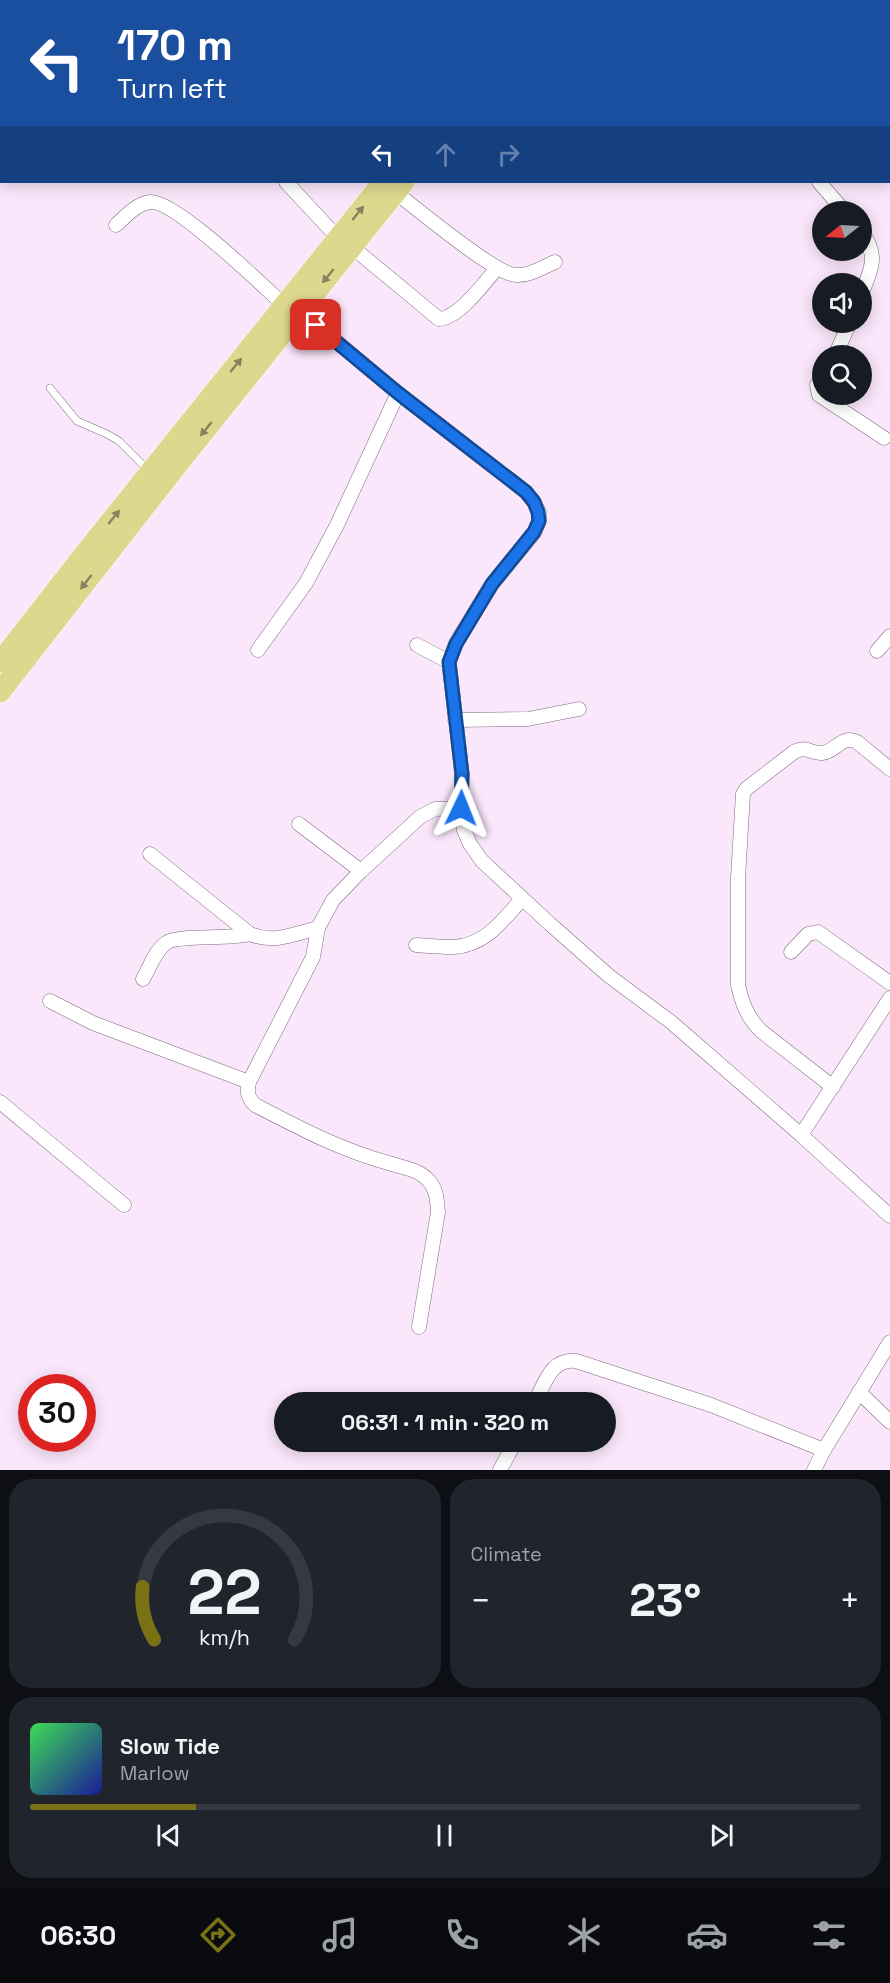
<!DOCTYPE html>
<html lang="en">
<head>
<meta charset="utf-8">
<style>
	:root { --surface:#171b24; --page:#20242c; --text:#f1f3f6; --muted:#9ea1a6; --line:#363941; --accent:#797214 }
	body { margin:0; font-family:"Space Grotesk",sans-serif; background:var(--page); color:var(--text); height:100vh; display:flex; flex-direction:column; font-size:22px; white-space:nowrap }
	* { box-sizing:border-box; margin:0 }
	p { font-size:20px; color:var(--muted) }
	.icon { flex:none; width:33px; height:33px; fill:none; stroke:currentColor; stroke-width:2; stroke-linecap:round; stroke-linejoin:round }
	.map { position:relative; height:1470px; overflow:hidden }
	.sheet { display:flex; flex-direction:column; gap:9px; padding:9px; background:#0d0f14; flex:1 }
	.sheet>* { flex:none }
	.hud { position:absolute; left:0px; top:0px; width:891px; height:183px; box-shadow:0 3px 15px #0003; background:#1a4fa0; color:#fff; overflow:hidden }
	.needle { width:39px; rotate:252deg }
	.controls { position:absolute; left:812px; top:201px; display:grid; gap:12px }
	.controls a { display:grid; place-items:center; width:60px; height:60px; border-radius:50%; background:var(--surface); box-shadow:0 3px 15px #0003; font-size:30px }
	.speed { position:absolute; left:18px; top:1374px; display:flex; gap:12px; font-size:30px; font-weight:700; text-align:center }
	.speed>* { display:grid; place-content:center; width:78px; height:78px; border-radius:50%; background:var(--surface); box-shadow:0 3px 15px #0003; line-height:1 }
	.speed .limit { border:9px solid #d22; background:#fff; color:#111 }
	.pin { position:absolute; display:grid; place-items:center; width:51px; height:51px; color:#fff; margin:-26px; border-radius:12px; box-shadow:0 3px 9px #0006 }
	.me { position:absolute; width:66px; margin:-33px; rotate:2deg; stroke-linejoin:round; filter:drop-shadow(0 0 4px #0008) }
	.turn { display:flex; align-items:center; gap:21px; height:126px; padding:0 18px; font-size:27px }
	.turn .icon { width:78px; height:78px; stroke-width:2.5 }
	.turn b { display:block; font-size:42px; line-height:51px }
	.lanes { display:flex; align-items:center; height:57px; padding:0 18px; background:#0003; justify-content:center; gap:30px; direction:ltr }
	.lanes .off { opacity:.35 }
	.big { font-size:45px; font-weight:700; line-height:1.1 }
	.sheet .tile { flex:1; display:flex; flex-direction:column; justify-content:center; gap:9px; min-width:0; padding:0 21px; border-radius:24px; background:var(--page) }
	.sheet .dial { align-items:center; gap:0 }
	.dial svg { height:156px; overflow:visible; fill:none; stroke:var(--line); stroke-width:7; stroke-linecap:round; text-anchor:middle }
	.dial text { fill:var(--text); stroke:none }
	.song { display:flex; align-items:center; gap:18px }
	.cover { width:72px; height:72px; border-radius:9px; background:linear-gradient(135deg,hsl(130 70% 55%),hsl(240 70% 35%)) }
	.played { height:6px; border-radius:3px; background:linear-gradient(90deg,var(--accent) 20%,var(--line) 20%) }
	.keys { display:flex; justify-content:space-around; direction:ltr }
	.heat { display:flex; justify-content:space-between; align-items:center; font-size:33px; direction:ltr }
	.sheet .tiles { flex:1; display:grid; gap:9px; grid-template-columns:1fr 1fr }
	.tile:last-child { grid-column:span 2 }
	.trip { position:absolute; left:274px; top:1392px; width:342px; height:60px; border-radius:30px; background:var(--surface); box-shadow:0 3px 15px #0003; font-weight:700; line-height:60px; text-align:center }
	.tab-bar { display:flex; height:96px; justify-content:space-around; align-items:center; background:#090b0e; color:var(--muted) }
	.tab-bar .icon { width:42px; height:42px }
	.tab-bar .selected { color:var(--accent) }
	.tab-bar b { font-size:27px; color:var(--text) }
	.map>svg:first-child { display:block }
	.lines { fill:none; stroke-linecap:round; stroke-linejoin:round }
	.river { stroke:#efaff5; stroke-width:24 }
	.service-casing { stroke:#7c6b7d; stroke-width:8 }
	.minor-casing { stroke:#7c6b7d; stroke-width:15 }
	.primary-casing { stroke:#fff; stroke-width:22 }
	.service { stroke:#fff; stroke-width:7 }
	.minor { stroke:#fff; stroke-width:14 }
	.primary { stroke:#ddd88d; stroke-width:21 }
	.oneway { fill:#89835d }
	.route-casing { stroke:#114b97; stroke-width:15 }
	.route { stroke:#1a73e8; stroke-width:10 }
</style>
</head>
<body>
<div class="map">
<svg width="890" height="1470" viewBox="0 0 890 1470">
	<rect width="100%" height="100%" fill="#fbe7fc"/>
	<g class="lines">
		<g class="river">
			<polyline points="225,2 228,0"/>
			<polyline points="0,95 2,94"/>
		</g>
		<defs>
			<polyline id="service" points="50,388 77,421 107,434 119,441 148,470"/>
			<g id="minor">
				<polyline points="739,0 741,2"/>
				<polyline points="286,182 338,238"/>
				<polyline points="819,182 845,212"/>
				<path d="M395,192c21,16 101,83 121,83 14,1 27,-8 39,-13"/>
				<path d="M116,225c9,-8 20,-21 34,-23 24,-3 113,84 134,103"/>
				<path d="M861,230c18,27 11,37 0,65"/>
				<path d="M352,247l87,72c19,0 46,-37 58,-51"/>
				<polyline points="300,311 398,393 526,492 534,502 539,512 539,521 534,533 492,584 456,643 449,662 462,774 461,808 464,830 470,844 482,861 550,924 609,976 671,1022 801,1135 890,1216"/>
				<polyline points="835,356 850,322"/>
				<polyline points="822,376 817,385 819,395 884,438"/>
				<polyline points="417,645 449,662"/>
				<polyline points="258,650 306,583 337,525 398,393"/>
				<polyline points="877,651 890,636"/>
				<polyline points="455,720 528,719 579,709"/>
				<polyline points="299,824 361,871"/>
				<path d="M150,854l100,80c24,10 44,0 68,-6"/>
				<path d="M416,945c13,1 26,2 38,2 32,-2 49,-27 68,-48"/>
				<polyline points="791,952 808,934 818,932 890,983"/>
				<path d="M143,979c7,-12 12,-28 23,-36 11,-9 63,-3 84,-9"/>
				<polyline points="50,1001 93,1023 249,1082"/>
				<path d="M833,1087l-72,-56c-14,-14 -19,-28 -23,-46v-107l5,-84 3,-5 48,-37c13,-7 16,2 28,1 13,-1 21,-19 35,-11l33,27"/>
				<polyline points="0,1102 124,1205"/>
				<polyline points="801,1135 890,998"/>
				<path d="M419,1327l19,-115c-1,-11 -1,-22 -9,-31 -9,-11 -24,-13 -37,-17 -51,-14 -91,-35 -137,-59 -8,-8 -8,-13 -6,-23l64,-125 5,-29 15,-28 28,-29 59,-54 15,-8 26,-1"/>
				<polyline points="859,1392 890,1422"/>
				<path d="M535,1402c10,-19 16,-44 41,-41l135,44 113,45 66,-108"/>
				<polyline points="500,1470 515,1442"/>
				<polyline points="814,1470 824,1450"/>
			</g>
			<g id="primary">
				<polyline points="527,2 528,0"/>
				<polyline points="550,2 551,0"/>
				<polyline points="0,662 90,547 383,182"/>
				<polyline points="0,692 178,464 404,182"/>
			</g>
		</defs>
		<use href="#service" class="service-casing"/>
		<use href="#minor" class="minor-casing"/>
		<use href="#primary" class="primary-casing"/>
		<use href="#service" class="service"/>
		<use href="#minor" class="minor"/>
		<use href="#primary" class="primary"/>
	</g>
	<defs><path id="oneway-solid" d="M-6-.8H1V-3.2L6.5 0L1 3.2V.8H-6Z" transform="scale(1.5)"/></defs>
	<g class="oneway">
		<use href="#oneway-solid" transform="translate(358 213) rotate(-51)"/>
		<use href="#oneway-solid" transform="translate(328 276) rotate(129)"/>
		<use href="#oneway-solid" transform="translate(236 365) rotate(-51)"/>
		<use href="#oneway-solid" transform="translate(206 429) rotate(129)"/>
		<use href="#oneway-solid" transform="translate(114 517) rotate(-51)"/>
		<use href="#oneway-solid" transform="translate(86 582) rotate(128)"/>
	</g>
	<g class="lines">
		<defs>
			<polyline id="route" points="316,325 398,393 526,492 534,502 538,512 539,521 534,532 492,584 456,644 449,662 462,774 461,808"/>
		</defs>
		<use href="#route" class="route-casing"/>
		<use href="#route" class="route"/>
	</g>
</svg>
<div class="controls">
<a><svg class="needle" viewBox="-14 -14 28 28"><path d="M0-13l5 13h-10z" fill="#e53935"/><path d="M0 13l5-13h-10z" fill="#9ea1a6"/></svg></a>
<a><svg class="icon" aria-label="sound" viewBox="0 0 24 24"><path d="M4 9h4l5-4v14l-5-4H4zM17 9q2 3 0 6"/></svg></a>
<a><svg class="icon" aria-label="search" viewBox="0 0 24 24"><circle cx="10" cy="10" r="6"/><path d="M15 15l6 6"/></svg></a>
</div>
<div class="speed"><div class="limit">30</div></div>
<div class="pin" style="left:316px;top:325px;background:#d93025"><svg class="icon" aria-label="arrive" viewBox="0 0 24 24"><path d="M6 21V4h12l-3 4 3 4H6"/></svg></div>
<svg class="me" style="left:461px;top:808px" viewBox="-20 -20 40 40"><path d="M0-17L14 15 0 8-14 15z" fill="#1a73e8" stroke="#fff" stroke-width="4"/></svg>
<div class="trip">06:31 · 1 min · 320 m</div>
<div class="hud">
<div class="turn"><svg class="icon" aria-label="left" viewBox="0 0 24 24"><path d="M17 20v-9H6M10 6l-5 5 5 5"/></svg><div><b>170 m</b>Turn left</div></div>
<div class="lanes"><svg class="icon" aria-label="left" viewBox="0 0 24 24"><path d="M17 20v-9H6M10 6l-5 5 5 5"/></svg><svg class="icon off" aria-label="ahead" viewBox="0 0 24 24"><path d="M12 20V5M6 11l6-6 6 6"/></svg><svg class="icon off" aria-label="right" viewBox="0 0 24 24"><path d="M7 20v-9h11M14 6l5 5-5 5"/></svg></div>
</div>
</div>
<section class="sheet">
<div class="tiles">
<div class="tile dial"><svg viewBox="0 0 100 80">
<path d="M14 69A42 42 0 1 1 86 69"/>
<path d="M14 69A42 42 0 0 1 8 42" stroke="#797214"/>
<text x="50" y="56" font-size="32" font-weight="700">22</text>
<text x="50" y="72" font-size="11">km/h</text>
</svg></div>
<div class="tile"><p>Climate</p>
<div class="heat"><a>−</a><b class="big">23°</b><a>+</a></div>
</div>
<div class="tile">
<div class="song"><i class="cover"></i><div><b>Slow Tide</b><p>Marlow</p></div></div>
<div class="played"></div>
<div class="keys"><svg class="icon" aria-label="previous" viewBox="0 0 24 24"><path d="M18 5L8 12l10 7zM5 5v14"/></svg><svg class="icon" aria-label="pause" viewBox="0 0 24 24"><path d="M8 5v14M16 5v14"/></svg><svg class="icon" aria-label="next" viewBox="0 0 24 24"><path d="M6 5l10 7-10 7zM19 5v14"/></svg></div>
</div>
</div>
</section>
<nav class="tab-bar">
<b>06:30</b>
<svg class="icon selected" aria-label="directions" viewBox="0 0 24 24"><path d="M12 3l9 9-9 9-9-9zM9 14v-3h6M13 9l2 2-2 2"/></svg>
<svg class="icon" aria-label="music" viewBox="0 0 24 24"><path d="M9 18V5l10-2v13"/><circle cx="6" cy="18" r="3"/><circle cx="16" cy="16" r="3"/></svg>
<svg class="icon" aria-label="phone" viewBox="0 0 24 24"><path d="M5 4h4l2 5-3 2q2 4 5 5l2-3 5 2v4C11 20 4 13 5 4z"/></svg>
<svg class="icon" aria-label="climate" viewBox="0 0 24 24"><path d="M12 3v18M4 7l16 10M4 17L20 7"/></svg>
<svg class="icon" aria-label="car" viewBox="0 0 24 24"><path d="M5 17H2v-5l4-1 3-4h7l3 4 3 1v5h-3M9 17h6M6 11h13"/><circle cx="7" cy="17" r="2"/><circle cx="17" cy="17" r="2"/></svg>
<svg class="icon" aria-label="filters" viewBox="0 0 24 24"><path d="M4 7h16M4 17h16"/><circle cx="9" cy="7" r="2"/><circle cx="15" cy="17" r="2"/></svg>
</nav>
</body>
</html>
